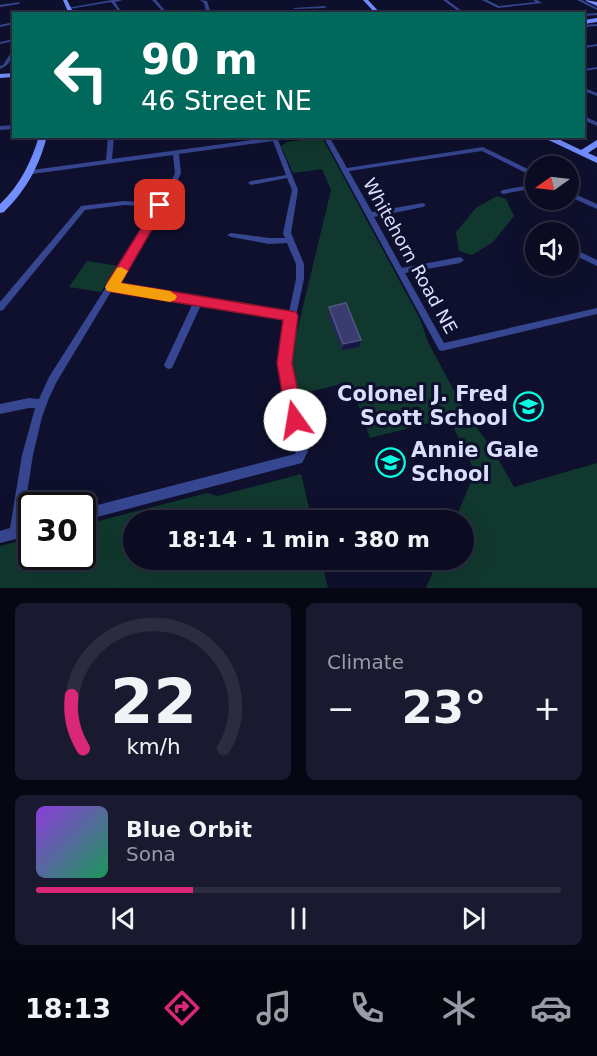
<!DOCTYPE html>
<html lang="en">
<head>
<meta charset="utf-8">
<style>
	:root { --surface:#0b0c22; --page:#191a2f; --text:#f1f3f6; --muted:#9a9ba5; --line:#2b2c40; --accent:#db2777 }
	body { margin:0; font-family:"DejaVu Sans",sans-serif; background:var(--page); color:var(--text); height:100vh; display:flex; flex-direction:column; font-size:22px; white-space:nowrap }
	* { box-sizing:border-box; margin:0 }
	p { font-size:20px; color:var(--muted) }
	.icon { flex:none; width:33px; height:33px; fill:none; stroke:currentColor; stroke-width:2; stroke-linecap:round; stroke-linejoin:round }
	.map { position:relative; height:588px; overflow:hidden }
	.panel { display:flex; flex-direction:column; gap:15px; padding:15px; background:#060713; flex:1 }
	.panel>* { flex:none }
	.top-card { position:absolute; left:12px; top:12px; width:573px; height:126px; border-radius:0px; box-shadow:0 6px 24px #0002,0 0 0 2px var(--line); background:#00695c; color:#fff; overflow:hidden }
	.needle { width:39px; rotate:256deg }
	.controls { position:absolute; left:525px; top:156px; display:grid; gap:12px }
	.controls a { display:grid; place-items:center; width:54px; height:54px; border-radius:50%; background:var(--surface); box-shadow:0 6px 24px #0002,0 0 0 2px var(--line); font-size:30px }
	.speed { position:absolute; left:18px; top:492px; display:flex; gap:12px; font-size:30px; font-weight:700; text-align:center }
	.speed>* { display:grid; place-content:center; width:78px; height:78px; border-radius:50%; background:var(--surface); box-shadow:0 6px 24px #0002,0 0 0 2px var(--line); line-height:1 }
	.speed .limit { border:3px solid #111; border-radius:9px; background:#fff; color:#111 }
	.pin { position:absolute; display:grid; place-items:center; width:51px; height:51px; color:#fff; margin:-26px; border-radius:12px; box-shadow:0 3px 9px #0006 }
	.me { position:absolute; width:66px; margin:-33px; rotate:347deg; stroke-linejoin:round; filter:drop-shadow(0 0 4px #0008) }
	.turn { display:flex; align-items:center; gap:21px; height:126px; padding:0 30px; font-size:27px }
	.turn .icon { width:78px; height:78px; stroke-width:2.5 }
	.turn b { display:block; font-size:42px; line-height:51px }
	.big { font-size:45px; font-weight:800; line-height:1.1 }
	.panel .tile { flex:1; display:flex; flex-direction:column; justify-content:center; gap:9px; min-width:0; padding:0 21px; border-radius:9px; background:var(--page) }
	.panel .dial { align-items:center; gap:0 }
	.dial svg { height:156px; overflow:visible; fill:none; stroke:var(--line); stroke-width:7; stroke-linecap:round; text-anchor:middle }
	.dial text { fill:var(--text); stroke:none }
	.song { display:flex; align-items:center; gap:18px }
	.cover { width:72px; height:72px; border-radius:9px; background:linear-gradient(135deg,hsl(270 70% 55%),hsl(150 70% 35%)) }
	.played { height:6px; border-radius:3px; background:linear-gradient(90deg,var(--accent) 30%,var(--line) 30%) }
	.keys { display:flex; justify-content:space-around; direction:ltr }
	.heat { display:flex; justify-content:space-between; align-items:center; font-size:33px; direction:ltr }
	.panel .tiles { flex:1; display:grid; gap:15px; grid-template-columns:1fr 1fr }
	.tile:last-child { grid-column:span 2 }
	.trip { position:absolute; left:123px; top:510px; width:351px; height:60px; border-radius:30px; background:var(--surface); box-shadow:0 6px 24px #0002,0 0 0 2px var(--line); font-weight:800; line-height:60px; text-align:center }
	.tab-bar { display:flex; height:96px; justify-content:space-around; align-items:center; background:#04050e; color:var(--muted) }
	.tab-bar .icon { width:42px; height:42px }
	.tab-bar .current { color:var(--accent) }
	.tab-bar b { font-size:27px; color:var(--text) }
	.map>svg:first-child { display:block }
	.green { fill:#11382e }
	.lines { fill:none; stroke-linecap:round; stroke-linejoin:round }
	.street { fill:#364690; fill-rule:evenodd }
	.secondary { fill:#728eff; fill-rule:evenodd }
	.wall { fill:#27285c }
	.shaded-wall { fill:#151642 }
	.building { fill:#3a3b6e; stroke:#535584; stroke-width:1.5 }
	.route { fill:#e11d48; stroke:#92132f; stroke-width:1.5 }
	.slow { fill:#f59e0b }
	.labels { text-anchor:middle; stroke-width:6; stroke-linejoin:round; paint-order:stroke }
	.street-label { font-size:18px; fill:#dbdfff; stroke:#0f102d }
	.near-poi-label { font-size:21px; font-weight:bold; fill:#dbdfff; stroke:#0f102d; text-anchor:end }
</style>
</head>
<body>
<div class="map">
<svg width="597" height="588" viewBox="0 0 597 588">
	<rect width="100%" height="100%" fill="#0f102d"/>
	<g class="green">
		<polygon points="316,138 324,141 420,319 428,342 466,413 491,447 514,487 597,463 597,588 426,588 438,560 464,560 464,520 455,520 475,472 449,418 370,438 353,391 346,383 296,395 292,361 294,344 331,190 322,169 293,173 281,146 287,142"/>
		<polygon points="497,196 506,199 514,216 493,242 472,255 459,251 456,232 476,208"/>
		<polygon points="87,261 118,266 101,292 69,287"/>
		<polygon points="301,474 312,520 134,520 134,560 321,560 328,588 0,588 0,546 31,538 32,556 82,556 83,525 207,493 218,496"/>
	</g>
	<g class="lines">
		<g class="street">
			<polygon points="112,0 123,0 115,2 122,13 120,13 111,2 69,9 67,8"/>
			<polygon points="152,0 156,0 168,14 165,14"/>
			<polygon points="200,0 207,1 211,14 207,14 204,3"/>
			<polygon points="443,0 447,0 466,14 462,14"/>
			<polygon points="482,0 487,0 499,6 536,2 533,0 537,0 542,3 498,8"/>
			<polygon points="577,0 582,0 597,8 597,10"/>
			<polygon points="20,2 19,4 0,7 0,5"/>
			<polygon points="326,6 325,8 295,9 293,8"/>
			<polygon points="597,13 597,15 584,16 584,14"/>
			<polygon points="14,22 14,24 0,27 0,25"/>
			<polygon points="597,24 597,26 584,27 584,25"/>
			<polygon points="14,39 14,41 0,44 0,42"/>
			<polygon points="597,44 597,46 584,48 584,46"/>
			<path d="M14,48c0,9 -5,18 -14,21v-3l3,-1z"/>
			<polygon points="597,67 597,69 584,71 584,69"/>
			<polygon points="584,88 597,93 597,96 584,91"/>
			<polygon points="584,116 597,122 597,126 584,120"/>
			<polygon points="14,125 14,129 0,130 0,126"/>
			<path d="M108,136h6l-2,23 169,-23h18l-21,4 20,50 -7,43 13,31v15l-12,55 -2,29 6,41 12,47 -6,12 -4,1 -216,57v-12l213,-55 2,-4 -11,-46 -6,-41 4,-29 3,-15 -86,-14 -29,63 -3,1 -3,-1 -2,-3 29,-62 -81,-13 -56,93 -7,15 -7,19 -9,38 -11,70 10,-2v12l-32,8v-12l10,-3 12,-73 13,-47h-6l-29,6v-10l29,-6 10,1 10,-22 108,-170 -33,-2 -39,5 -82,100 -3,1v-9l81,-96 43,-5 35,2 8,-12 8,-18 -2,-18 -141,19 -3,-2 3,-2 74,-10zM273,141l13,34 -35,6 -3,2 3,2 36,-7 5,12 -9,43 2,5h-16l-38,-5 -4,2 4,2 38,7 18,-1 9,21v15l-7,33 -173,-27 57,-94 8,-18 -2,-19z"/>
			<polygon points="323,136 329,136 347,168 483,147 536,173 536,178 482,151 349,171 372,212 423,203 426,205 423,207 374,217 402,268 460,257 464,260 460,263 405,273 444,343 597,308 597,314 442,351 439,350"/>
			<polygon points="536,184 536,188 503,194 500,192 503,190"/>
			<polygon points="568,191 597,204 597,209 568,196"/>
			<polygon points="568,246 597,260 597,266 568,252"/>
		</g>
		<g class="secondary">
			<polygon points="63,0 67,0 74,14 69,14"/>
			<polygon points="363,0 368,0 381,14 376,14"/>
			<polygon points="586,0 597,2 597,6 586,1"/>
			<polygon points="597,18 597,22 584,24 584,20"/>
			<polygon points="14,73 14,77 0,78 0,74"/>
			<path d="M39,136h8c-8,31 -21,54 -43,76l-4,1v-9c20,-19 31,-41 39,-68z"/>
			<polygon points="540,136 552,136 581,150 597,140 597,147 588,153 597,157 597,163"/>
		</g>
	</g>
	<polygon class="wall" points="329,307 359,347 342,350 328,314"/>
	<polygon class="shaded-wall" points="361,340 359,347 342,350 343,344"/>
	<polygon class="building" points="346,303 361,340 343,344 329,307"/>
	<polygon class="route" points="160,202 166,205 121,283 296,312 298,316 292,363 304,420 301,426 295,428 289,426 287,420 277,363 283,320 107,291 107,283 157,203"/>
	<polygon class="slow" points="121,267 128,271 121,283 170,291 177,296 175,300 170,302 107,291 105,287 117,268"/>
	<defs>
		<symbol id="school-ring" viewBox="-11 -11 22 22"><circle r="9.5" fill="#0f102d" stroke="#07ffe1" stroke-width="1.5"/><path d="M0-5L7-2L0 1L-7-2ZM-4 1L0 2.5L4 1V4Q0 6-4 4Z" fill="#07ffe1"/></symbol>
	</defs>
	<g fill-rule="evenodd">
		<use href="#school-ring" x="512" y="390" width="33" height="33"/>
		<use href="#school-ring" x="374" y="446" width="33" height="33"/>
	</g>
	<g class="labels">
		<g class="street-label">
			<text transform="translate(410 256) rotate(61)" y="6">Whitehorn Road NE</text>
		</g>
		<g class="near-poi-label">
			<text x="508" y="401">Colonel J. Fred<tspan x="508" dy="24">Scott School</tspan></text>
			<text x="411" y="457" text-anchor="start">Annie Gale<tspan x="411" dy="24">School</tspan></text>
		</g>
	</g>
</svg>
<div class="controls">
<a><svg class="needle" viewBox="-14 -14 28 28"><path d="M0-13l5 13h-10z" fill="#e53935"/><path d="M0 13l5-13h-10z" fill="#9a9ba5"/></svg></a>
<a><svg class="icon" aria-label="sound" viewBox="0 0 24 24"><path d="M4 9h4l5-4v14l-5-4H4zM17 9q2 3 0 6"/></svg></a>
</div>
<div class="speed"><div class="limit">30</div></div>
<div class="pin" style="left:160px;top:205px;background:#d93025"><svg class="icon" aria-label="arrive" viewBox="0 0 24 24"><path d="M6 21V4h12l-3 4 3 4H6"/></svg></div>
<svg class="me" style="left:295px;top:420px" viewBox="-20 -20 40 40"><circle r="19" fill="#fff"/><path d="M0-13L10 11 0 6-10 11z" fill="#e11d48"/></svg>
<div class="trip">18:14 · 1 min · 380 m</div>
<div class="top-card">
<div class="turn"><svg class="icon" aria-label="left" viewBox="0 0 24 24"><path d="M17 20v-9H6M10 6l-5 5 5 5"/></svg><div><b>90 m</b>46 Street NE</div></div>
</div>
</div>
<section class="panel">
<div class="tiles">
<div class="tile dial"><svg viewBox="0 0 100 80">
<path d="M14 69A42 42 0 1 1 86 69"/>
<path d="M14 69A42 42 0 0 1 8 42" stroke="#db2777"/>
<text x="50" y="56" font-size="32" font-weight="700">22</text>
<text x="50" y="72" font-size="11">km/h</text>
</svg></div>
<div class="tile"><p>Climate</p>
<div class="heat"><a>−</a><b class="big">23°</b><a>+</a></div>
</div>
<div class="tile">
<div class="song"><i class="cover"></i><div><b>Blue Orbit</b><p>Sona</p></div></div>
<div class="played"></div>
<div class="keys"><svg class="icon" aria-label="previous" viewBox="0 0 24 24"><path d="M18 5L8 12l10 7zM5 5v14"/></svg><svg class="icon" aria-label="pause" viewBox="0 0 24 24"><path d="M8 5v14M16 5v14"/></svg><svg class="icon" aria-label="next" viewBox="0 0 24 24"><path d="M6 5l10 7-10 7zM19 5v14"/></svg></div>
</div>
</div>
</section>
<nav class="tab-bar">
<b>18:13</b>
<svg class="icon current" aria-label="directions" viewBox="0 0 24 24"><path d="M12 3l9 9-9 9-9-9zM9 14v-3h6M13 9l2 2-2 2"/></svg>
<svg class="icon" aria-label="music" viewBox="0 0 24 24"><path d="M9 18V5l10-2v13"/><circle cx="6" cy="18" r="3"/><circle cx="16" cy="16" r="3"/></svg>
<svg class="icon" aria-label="phone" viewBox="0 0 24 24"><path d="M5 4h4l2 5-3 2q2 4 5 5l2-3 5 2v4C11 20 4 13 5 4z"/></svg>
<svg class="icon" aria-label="climate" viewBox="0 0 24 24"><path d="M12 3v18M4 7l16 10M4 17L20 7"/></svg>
<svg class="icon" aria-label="car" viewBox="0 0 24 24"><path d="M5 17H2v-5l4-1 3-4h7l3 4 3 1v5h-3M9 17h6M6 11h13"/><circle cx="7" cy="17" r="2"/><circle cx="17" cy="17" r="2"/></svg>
</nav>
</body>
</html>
